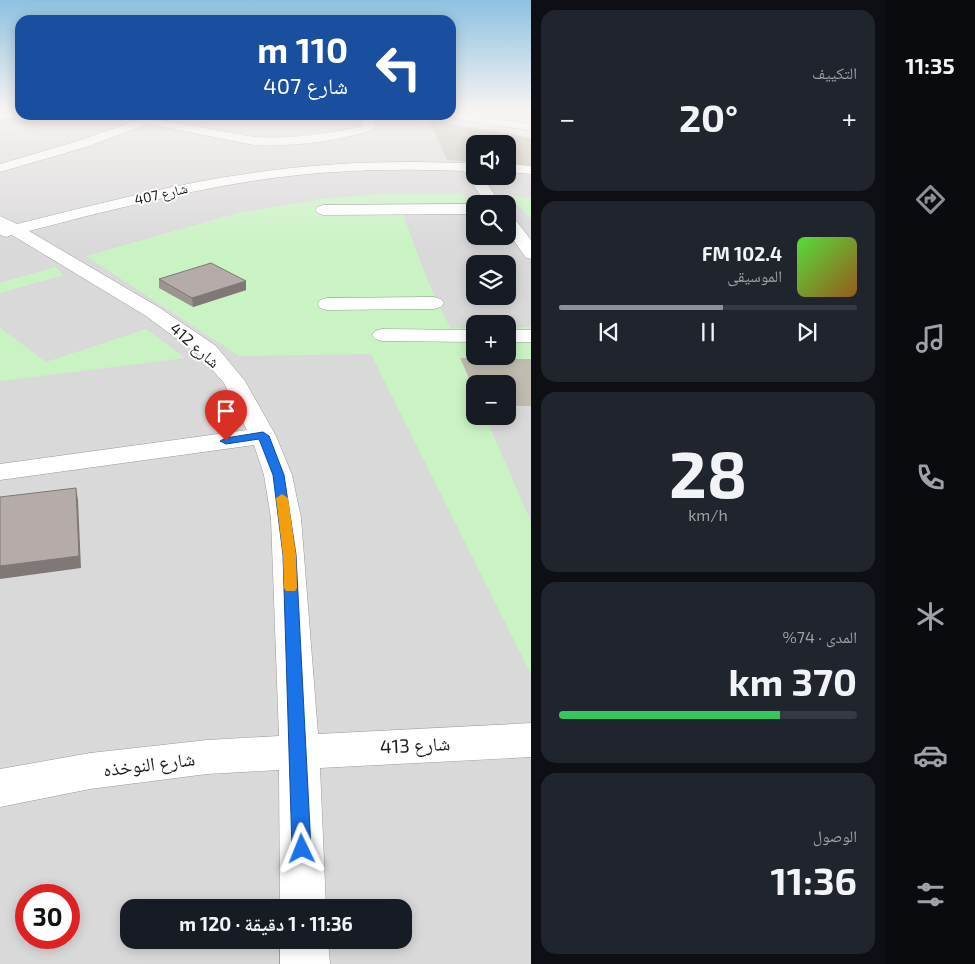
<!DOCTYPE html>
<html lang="ar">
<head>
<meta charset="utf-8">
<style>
	:root { --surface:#171b24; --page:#20242c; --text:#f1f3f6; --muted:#9ea1a6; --line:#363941; --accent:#8c9099 }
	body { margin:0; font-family:"Exo 2","Noto Naskh Arabic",sans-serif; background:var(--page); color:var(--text); direction:rtl; height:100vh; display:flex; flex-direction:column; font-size:19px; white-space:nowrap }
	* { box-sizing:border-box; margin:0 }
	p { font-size:16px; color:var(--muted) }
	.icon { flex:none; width:28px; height:28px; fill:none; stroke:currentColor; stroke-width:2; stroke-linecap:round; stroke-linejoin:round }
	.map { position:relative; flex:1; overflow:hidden; direction:ltr }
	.panel { display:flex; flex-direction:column; gap:10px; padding:10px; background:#0d0f14; width:354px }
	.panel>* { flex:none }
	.top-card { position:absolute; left:15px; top:15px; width:441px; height:105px; border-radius:15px; box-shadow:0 2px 12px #0003; direction:rtl; background:#1a4fa0; color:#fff; overflow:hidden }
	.tools { position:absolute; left:466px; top:135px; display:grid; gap:10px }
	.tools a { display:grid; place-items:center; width:50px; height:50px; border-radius:10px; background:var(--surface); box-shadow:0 2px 12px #0003; font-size:25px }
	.speed { position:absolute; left:15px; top:884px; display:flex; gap:10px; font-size:25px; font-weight:700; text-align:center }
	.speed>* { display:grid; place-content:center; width:65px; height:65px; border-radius:50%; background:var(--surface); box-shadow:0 2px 12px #0003; line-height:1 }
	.speed .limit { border:8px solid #d22; background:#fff; color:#111 }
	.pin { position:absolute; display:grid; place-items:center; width:42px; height:42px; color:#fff; margin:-51px -21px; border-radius:50% 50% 50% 0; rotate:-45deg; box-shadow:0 0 5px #0007 }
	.pin .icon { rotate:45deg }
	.me { position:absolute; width:55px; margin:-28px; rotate:358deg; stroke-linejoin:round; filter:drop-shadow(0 0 4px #0008) }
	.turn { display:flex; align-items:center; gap:18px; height:105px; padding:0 25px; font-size:22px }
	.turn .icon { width:65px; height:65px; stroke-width:2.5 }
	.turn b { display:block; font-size:35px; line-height:42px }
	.big { font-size:38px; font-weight:700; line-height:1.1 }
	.panel .card { flex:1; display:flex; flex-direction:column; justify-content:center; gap:8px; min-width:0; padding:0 18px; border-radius:15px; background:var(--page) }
	.panel .dial { align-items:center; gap:0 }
	.dial b { font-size:65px; line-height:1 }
	.song { display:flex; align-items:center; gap:15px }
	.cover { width:60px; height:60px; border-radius:8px; background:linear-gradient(135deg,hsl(110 70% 55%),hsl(30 70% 35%)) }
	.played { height:5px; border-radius:2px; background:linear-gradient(90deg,var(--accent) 55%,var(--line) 55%) }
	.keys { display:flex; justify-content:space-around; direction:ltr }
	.heat { display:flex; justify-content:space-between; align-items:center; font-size:28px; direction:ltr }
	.charge { height:8px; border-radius:4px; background:linear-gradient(90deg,#34c759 74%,var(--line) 0) }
	.trip { position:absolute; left:120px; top:899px; width:292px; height:50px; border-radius:15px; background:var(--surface); box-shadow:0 2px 12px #0003; font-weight:700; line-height:50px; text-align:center; direction:rtl }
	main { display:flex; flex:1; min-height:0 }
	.menu { display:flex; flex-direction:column; width:90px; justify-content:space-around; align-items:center; background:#090b0e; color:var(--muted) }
	.menu .icon { width:35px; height:35px }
	.menu .active { color:var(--accent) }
	.menu b { font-size:22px; color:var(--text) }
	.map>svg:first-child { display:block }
	.residential { fill:#dad9da; fill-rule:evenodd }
	.construction { fill:#c0bdb0 }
	.park { fill:#caf3c4 }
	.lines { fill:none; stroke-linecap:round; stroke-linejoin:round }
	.minor-casing { stroke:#999; stroke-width:1 }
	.minor { fill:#fff; fill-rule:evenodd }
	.wall { fill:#9c9491 }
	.shaded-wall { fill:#7f7876 }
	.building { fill:#b5aca9; stroke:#7f7876 }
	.route { fill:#1a73e8; stroke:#114b97 }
	.slow { fill:#f59e0b }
	.labels { text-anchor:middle; stroke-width:4; stroke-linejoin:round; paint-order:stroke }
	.far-street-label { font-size:14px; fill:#1c1c1c; stroke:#fff }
	.street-label { font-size:16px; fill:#1c1c1c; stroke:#fff }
	.near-street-label { font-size:19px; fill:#1c1c1c; stroke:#fff }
</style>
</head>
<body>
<main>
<nav class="menu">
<b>11:35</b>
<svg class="icon active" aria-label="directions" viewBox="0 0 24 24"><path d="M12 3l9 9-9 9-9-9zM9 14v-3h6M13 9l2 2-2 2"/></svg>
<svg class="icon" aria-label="music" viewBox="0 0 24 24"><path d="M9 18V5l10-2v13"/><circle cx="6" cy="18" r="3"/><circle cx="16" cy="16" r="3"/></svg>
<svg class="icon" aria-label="phone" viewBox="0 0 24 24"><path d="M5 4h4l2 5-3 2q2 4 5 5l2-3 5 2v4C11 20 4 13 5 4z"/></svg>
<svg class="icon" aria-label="climate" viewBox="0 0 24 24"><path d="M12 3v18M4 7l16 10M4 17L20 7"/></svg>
<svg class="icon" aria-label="car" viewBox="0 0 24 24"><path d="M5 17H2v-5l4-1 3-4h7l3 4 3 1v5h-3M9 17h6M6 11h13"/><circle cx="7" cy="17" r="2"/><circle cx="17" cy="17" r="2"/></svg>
<svg class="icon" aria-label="filters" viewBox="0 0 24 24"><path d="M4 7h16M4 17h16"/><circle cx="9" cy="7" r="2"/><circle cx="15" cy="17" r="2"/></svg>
</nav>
<section class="panel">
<div class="card"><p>التكييف</p>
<div class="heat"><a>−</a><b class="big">20°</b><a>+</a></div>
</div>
<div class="card">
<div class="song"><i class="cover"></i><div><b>102.4 FM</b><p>الموسيقى</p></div></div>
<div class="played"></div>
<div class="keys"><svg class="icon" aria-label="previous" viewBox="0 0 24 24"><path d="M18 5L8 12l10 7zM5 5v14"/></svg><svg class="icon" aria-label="pause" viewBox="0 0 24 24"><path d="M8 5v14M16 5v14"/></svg><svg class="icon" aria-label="next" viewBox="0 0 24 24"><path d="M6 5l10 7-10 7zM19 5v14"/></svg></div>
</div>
<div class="card dial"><b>28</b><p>km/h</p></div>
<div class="card"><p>المدى · 74%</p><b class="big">370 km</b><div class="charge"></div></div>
<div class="card"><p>الوصول</p><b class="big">11:36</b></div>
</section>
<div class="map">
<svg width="532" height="964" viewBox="0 0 532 964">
	<rect width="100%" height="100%" fill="#ede7e3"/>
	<path class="residential" d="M0,110h20v5h365l146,25v824h-531zM475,144h33v32h-33zM475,204h33v32h-33zM475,264h33v32h-33zM475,324h33v32h-33zM475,384h33v32h-33zM26,895h43v43h-43zM129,908h275v32h-275z"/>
	<g class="construction">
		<polygon points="429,120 531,138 531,165 508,164 508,144 475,144 475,162 447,160"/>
		<polygon points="460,358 531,359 531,406 508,406 508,384 475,384 475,392"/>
	</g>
	<g class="park">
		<polygon points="389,193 463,193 475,211 402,212 427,279 450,328 475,328 475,356 508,356 508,328 531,327 531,359 460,358 475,392 475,416 485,416 531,522 531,674 371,354 239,356 86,256 238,213 320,199"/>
		<polygon points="504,194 531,198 531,217 529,217"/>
		<polygon points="55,267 63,275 0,293 0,283"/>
		<polygon points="0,328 46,362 146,329 185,358 0,381"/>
	</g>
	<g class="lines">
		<defs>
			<g id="minor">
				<polygon points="20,111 20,115 25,115 24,116 0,120 0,114"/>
				<polygon points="451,112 532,124 532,131 447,117 445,115 451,115"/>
				<path d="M152,115h17l-9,5 94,17c37,2 73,-3 109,-11l-1,-6 -8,-5h15l7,10 -5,6c-38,10 -77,16 -117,14l-106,-21 -62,23 -86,25v-8l78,-23z"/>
				<path d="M412,162l63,1v13h7l19,28h-15l-22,-33c-71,-3 -142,-1 -212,10 -76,12 -150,31 -223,50l131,77 56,38 29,35 31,55 16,39 9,43 17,216 214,-11v34l-212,11 6,140h-46l-1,-138 -72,4 -117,15 -90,18v-38l90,-16 117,-13 72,-4 -8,-218 -7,-43 -10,-30 -254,35v-16l247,-34 -23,-47 -24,-27 -54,-40 -134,-81 -6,2 -6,-2v-19l17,8c78,-19 155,-40 235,-51 53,-8 106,-11 160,-11z"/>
				<polygon points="508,164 532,166 532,174 508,172"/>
				<polygon points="475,204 475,214 323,215 318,213 315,210 318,207 323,205"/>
				<polygon points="508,216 514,218 532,241 532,259 526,258 508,232"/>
				<polygon points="434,297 441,299 444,303 441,307 434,309 327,310 320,308 317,304 320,300 327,298"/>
				<polygon points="382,329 475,330 475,342 382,341 375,339 372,335 375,331"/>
				<rect x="508" y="330" width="24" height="12"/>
				<polygon points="280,940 328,940 330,964 280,964"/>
			</g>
		</defs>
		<use href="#minor" class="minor-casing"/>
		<use href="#minor" class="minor"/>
	</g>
	<polygon class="wall" points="159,279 246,281 246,290 193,307 159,288"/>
	<g class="shaded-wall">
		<polygon points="246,281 246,290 193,307 192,298"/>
		<polygon points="76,488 78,500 81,568 0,579 0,566"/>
	</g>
	<g class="building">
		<polygon points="211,263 246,281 192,298 159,279"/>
		<polygon points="76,488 79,556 0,566 0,497"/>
	</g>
	<linearGradient id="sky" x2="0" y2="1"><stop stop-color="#8ec1e1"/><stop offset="0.45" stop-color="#f7f4f2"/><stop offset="1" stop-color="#f7f4f2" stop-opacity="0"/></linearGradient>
	<rect width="532" height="245" fill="url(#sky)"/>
	<polygon class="route" points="263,432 269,436 284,475 296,555 311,849 308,855 302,857 295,855 292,849 283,555 273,475 259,439 226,444 220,441 226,438"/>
	<polygon class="slow" points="282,494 288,498 296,555 297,588 295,591 286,591 284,588 283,555 276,498"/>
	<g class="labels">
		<g class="far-street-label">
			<text transform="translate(161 194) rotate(-13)" y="5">شارع 407</text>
		</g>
		<g class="street-label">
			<text transform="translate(195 345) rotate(41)" y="6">شارع 412</text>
		</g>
		<g class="near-street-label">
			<text transform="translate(415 745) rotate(-3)" y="7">شارع 413</text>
			<text transform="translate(149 764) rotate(-7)" y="7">شارع النوخذه</text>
		</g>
	</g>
</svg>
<div class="tools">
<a><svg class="icon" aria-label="sound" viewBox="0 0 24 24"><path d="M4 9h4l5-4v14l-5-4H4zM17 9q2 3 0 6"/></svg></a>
<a><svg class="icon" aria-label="search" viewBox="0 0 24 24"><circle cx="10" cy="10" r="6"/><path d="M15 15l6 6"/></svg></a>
<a><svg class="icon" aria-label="layers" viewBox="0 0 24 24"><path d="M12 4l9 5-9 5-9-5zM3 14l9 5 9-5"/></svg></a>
<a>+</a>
<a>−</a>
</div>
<div class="speed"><div class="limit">30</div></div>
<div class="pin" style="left:226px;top:441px;background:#d93025"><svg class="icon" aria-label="arrive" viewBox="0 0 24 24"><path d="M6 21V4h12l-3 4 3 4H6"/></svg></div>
<svg class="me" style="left:302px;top:849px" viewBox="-20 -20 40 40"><path d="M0-17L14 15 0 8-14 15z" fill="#1a73e8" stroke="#fff" stroke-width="4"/></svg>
<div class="trip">11:36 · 1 دقيقة · 120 m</div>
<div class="top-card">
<div class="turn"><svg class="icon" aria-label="left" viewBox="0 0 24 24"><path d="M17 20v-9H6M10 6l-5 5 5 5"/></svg><div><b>110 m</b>شارع 407</div></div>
</div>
</div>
</main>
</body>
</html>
